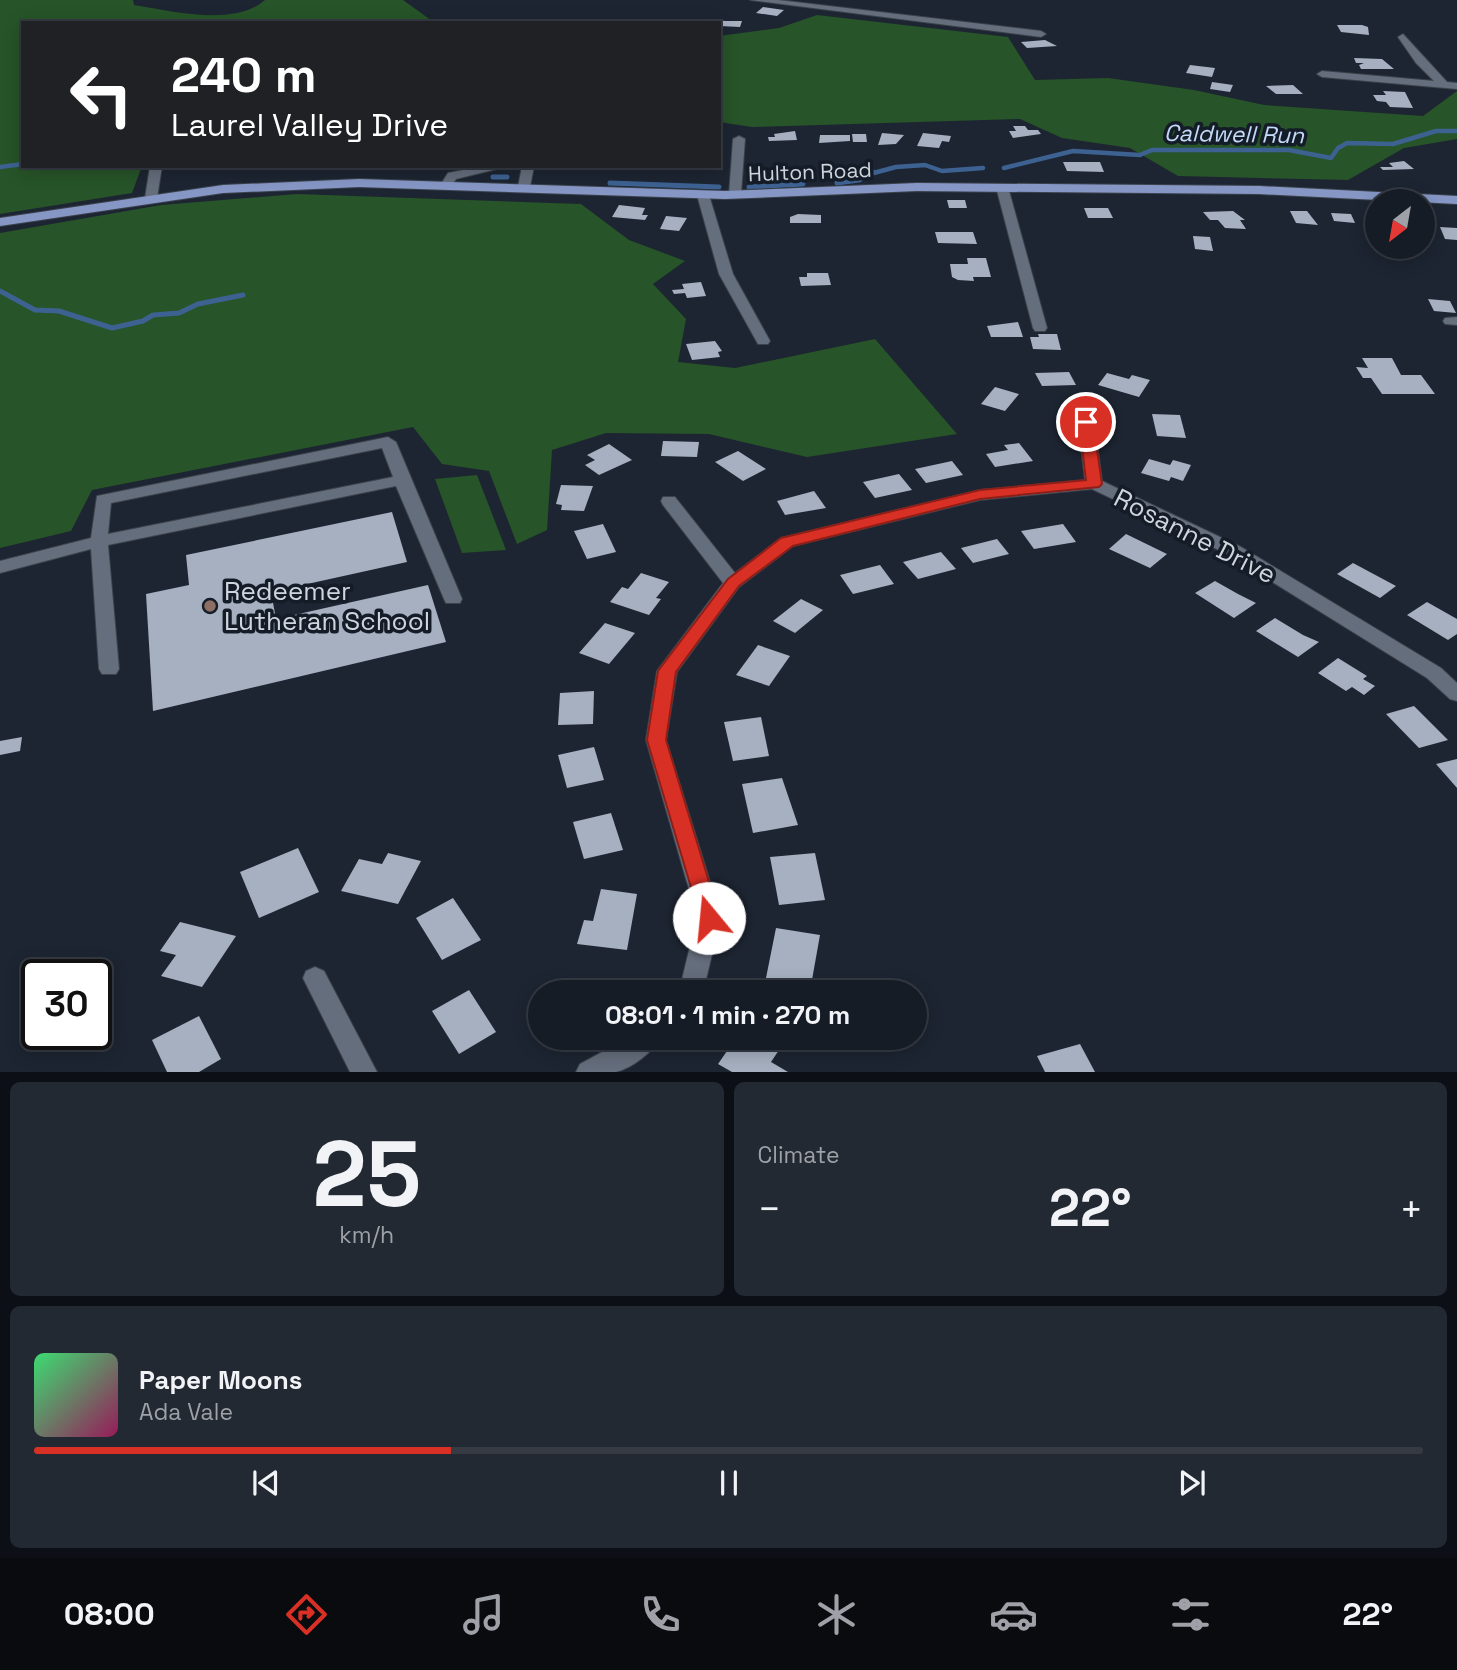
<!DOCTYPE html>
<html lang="en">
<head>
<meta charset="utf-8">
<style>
	:root { --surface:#161c26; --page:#232932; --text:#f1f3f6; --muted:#9ea1a7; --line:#353a43; --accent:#d93025 }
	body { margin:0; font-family:"Space Grotesk",sans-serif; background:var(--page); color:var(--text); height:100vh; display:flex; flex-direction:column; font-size:26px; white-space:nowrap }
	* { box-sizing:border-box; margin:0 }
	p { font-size:23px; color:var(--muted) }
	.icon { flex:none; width:38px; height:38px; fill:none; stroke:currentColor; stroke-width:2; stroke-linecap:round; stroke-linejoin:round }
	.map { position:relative; height:1072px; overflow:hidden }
	.drawer { display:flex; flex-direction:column; gap:10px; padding:10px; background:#0c0f15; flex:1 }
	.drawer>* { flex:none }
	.guide { position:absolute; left:21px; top:21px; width:700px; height:147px; border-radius:0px; box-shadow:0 4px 18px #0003,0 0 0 2px var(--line); background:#202124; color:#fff; overflow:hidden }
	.needle { width:46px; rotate:211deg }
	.fabs { position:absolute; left:1365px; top:189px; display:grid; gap:14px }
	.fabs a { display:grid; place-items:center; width:70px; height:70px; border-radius:50%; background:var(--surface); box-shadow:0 4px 18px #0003,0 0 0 2px var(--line); font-size:35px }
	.speed { position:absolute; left:21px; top:959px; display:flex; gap:14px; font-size:35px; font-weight:700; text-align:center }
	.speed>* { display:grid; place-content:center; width:91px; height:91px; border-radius:50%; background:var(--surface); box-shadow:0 4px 18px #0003,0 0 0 2px var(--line); line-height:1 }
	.speed .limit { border:4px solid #111; border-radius:10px; background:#fff; color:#111 }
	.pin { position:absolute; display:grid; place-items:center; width:60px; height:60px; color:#fff; margin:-30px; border:4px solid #fff; border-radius:50%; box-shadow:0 2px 7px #0007 }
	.me { position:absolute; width:77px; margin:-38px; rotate:343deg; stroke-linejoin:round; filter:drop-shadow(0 0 5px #0008) }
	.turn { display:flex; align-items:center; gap:24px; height:147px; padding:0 35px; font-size:32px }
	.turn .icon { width:91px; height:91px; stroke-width:2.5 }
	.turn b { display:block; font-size:49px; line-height:60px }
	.big { font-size:52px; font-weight:700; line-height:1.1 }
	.drawer .card { flex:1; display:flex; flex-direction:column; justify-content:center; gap:10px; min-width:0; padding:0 24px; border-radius:10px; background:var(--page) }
	.drawer .dial { align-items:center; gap:0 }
	.dial b { font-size:91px; line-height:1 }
	.song { display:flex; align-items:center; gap:21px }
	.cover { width:84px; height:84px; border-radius:10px; background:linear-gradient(135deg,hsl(140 70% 55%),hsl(330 70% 35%)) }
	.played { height:7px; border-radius:4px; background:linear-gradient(90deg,var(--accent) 30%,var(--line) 30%) }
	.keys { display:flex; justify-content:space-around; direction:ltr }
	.heat { display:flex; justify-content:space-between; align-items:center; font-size:38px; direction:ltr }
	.drawer .tiles { flex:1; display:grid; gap:10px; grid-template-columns:1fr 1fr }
	.card:last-child { grid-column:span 2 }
	.trip { position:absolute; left:528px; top:980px; width:399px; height:70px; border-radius:35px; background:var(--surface); box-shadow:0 4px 18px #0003,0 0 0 2px var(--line); font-weight:700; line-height:70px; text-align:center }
	.tab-bar { display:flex; height:112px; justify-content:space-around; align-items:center; background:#090b0f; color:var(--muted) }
	.tab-bar .icon { width:49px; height:49px }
	.tab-bar .on { color:var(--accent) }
	.tab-bar b { font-size:32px; color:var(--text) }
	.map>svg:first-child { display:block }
	.green { fill:#275428 }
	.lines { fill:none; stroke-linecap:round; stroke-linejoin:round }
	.stream-far1 { stroke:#3d6292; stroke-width:4.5 }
	.stream { stroke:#3d6292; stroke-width:5 }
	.building { fill:#a6b0c0 }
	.minor-casing { stroke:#3b424c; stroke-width:2 }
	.major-casing { stroke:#3b424c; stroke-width:2 }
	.minor { fill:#656e7d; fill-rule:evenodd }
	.major { fill:#8697c6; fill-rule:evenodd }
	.route { fill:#d93025; stroke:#8d1f18; stroke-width:2 }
	.education-dot { fill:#8d6e63; stroke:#141c28; stroke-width:2.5 }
	.labels { text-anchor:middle; stroke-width:7; stroke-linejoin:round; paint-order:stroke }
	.far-street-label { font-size:21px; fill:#cfd5dd; stroke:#141c28 }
	.far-water-label { font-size:23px; font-style:italic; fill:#c3d9f6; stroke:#141c28 }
	.street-label { font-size:26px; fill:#cfd5dd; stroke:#141c28 }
	.poi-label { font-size:26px; fill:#cfd5dd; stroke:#141c28; text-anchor:start }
</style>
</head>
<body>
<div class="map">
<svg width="1457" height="1072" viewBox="0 0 1457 1072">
	<rect width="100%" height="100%" fill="#1d2532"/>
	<g class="green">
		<path d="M0,0h133l1,5c38,6 100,22 131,-5h138l32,23h-412v143h119l-10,27 -132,21z"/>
		<polygon points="817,15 1008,37 1035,80 1108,78 1194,90 1264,105 1423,116 1457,91 1457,139 1404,148 1348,180 1178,176 1130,148 1062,138 1020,119 752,127 719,122 719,36 779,28"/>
		<polygon points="297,194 581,204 629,240 685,261 653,284 686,319 678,362 735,368 875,339 957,434 807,457 709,434 606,433 552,450 547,530 517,544 489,471 442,464 413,427 92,490 71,531 0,548 0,233 161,205"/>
		<polygon points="477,475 506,550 462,553 435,479"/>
	</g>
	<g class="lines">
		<g class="stream-far1">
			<polyline points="0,167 23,164"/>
			<polyline points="1004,168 1073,151 1140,155 1152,150 1289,150 1331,158 1338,148 1347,143 1393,144 1436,131 1457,131"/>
			<polyline points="870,174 896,167 925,165 942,171 983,168"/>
		</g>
		<g class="stream">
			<polyline points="493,177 507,177"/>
			<polyline points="610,183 719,187"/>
			<polyline points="837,183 859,180 873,172"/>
			<polyline points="749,187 803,184"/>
			<polyline points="0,291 35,310 59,311 112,328 143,321 153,315 179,313 198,304 243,295"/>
		</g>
	</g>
	<g class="building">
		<polygon points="763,7 784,10 777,16 756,13"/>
		<polygon points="718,20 725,21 742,21 740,27 719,26"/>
		<polygon points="1337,25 1362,25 1368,27 1369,35 1341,32"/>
		<polygon points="1045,40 1057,46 1027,48 1021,42"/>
		<polygon points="1354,58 1382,59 1394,69 1361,69 1359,65 1364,63 1356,63"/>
		<polygon points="1190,65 1215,68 1212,77 1186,73"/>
		<polygon points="1212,82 1233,85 1230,92 1210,89"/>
		<polygon points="1293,85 1303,94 1276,94 1266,86"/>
		<polygon points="1383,91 1405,92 1413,108 1390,107 1386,102 1377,101 1373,95 1386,95"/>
		<polygon points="1013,126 1025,126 1028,130 1038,130 1041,134 1013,138 1009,131 1016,131"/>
		<polygon points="795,131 797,140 769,141 768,137 775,137 774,134"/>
		<polygon points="882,133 904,135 896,144 878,145"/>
		<polygon points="923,133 951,136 949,142 942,141 939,148 917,146"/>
		<polygon points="852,134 866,134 867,142 853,142"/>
		<polygon points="820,135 850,135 850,141 819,143"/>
		<polygon points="1404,161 1414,169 1383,170 1380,167 1393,167 1389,163"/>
		<polygon points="1063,162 1100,162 1104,172 1067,171"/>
		<polygon points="947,200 965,200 967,208 949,208"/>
		<polygon points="619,205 645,208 642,215 648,215 645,220 612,217"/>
		<polygon points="1084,208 1108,208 1113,218 1088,218"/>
		<polygon points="1233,211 1245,220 1240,220 1246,229 1225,228 1218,220 1210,220 1203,212"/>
		<polygon points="1290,211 1307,211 1318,225 1296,223"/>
		<polygon points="1331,213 1351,214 1355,223 1334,221"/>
		<polygon points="798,214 821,215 821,223 790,223 790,217"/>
		<polygon points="666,216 687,218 679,231 660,229"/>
		<polygon points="1440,227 1457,228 1457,240 1445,239"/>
		<polygon points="935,232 973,232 977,244 938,243"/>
		<polygon points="1193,236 1210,237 1213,251 1195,249"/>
		<polygon points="967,258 986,258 991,277 973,277 974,281 958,280 952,277 950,264 968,264"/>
		<polygon points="807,273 828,273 831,285 801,286 799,277 807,277"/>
		<polygon points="701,282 706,296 687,298 685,293 674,294 672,290 684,289 682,284"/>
		<polygon points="1428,299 1450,301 1456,313 1434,311"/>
		<polygon points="1018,322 1023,337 991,337 987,326"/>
		<polygon points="1038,334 1057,334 1061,350 1033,349 1030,337 1039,337"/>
		<polygon points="715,341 722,351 718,352 720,357 692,360 686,344"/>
		<polygon points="1362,358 1392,358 1401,375 1421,375 1435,394 1382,394 1371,378 1363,378 1356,367 1368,368"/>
		<polygon points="1069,372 1076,385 1042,386 1035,373"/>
		<polygon points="1107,373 1129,379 1132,375 1150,380 1139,397 1098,385"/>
		<polygon points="995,387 1019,394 1005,411 981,404"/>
		<polygon points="1152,414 1180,415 1186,438 1157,436"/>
		<polygon points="663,441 699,442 697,457 661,456"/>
		<polygon points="1019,443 1033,461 995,467 986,454 1008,450 1004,445"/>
		<polygon points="609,444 632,460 599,475 585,465 595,460 587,455"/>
		<polygon points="738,451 766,469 743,481 715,462"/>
		<polygon points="1149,459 1170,465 1173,460 1191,465 1183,481 1171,477 1169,481 1141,473"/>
		<polygon points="952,461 963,475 926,483 915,469"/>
		<polygon points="899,474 912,490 875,498 863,482"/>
		<polygon points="561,485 593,486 584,511 561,510 562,505 556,504"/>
		<polygon points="814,491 826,508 785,515 777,501"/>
		<polygon points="392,512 407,562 271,592 276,619 428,585 446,642 153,711 146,594 189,585 186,555"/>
		<polygon points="603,524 616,552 587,559 574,531"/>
		<polygon points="1063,524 1076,542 1034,549 1021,531"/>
		<polygon points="1126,534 1167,554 1150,568 1109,549"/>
		<polygon points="997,539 1009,554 973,563 961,548"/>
		<polygon points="941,552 956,569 918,579 903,562"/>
		<polygon points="1353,563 1396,586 1380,598 1337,574"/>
		<polygon points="880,565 894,584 853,594 840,575"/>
		<polygon points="641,573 669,582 656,598 661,599 649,615 610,602 622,587 628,589"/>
		<polygon points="1215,581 1238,594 1256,603 1234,618 1195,593"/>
		<polygon points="801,599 823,610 795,633 773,621"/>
		<polygon points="1427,602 1457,619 1457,634 1448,640 1407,615"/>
		<polygon points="1275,618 1303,635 1319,642 1298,657 1256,631"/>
		<polygon points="605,623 635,633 609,664 579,653"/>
		<polygon points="758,645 790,656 769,686 736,675"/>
		<polygon points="1338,658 1367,676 1363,679 1375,686 1364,695 1352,687 1346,691 1318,673"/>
		<polygon points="594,691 593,724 558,725 560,693"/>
		<polygon points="1414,706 1448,740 1419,748 1386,714"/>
		<polygon points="761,717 769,756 733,761 724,722"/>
		<polygon points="22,737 20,751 0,755 0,741"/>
		<polygon points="594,747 604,780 567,788 558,755"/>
		<polygon points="1457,759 1457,788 1436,764"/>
		<polygon points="782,778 798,825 753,833 742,784"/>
		<polygon points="611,813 623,850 584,859 573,822"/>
		<polygon points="298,848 319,892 259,918 240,872"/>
		<polygon points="388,853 421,861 398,904 341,891 359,859 382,864"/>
		<polygon points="815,853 825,900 779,905 770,857"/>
		<polygon points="601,889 637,894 627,950 577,944 584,920 593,921"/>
		<polygon points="453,898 481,940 442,960 416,918"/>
		<polygon points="180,922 236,936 202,987 161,976 176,955 160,951"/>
		<polygon points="776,928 820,935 810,991 765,983"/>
		<polygon points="469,990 496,1032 459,1054 432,1011"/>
		<polygon points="199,1016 221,1059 199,1072 167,1072 152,1040"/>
		<polygon points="736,1038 787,1038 771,1062 788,1072 732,1072 718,1064"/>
		<polygon points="1080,1044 1095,1072 1045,1072 1037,1056"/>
	</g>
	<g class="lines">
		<defs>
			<g id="minor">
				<polygon points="750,0 778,0 1041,31 1046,34 1041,37"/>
				<polygon points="1403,34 1447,82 1457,83 1457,89 1322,77 1317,74 1322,71 1434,81 1416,63 1398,37"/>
				<polygon points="739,136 745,139 741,194 735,198 729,194 733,139"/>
				<polygon points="150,166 162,166 157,198 151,202 145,198"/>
				<polygon points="484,166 509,166 456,179 451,187 441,184 448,173"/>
				<polygon points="522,166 534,166 530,187 524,191 518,187"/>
				<polygon points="998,184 1008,187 1047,328 1045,331 1035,331 1033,328 996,187"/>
				<polygon points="699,192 709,195 733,274 770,341 768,344 758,344 719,274 697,195"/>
				<polygon points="1457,317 1457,325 1445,324 1443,321 1445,318"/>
				<polygon points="1086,417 1094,422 1102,481 1241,547 1441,668 1457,683 1457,701 1450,699 1427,678 1229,555 1092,489 980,500 793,546 739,587 677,672 666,740 721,917 703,992 679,992 697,917 646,740 657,671 723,583 663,505 661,501 663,497 675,497 735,573 781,538 980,490 1085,480 1078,422"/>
				<path d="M388,437l8,5 66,157 -2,4h-14l-2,-4 -48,-113 -288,59 11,124 -3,5h-14l-3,-5 -8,-120 -91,24v-12l91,-23 6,-42zM382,448l11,29 -285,57 3,-31z"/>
				<polygon points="315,967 324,971 377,1072 350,1072 303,978 306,971"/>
				<path d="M628,1038h32c-7,14 -28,30 -44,34 -12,0 -28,0 -40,0l4,-8z"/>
			</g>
			<polygon id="major" points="359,179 725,191 917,183 1259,186 1457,196 1457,204 1259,194 917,191 725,199 359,187 223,193 0,226 0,218 223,185"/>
		</defs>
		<use href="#minor" class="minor-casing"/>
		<use href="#major" class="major-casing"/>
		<use href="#minor" class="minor"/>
		<use href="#major" class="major"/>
	</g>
	<polygon class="route" points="1086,417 1093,422 1102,484 1099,487 980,499 793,546 739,586 676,672 666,740 720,918 717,924 709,926 702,924 647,740 658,671 728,579 781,538 980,490 1086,480 1079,422"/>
	<circle class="education-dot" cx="210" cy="606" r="7"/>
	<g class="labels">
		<g class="far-street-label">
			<text transform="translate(810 172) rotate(-2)" y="7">Hulton Road</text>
		</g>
		<g class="far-water-label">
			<text transform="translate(1234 134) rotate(1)" y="8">Caldwell Run</text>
		</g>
		<g class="street-label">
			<text transform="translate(1195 536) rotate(27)" y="9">Rosanne Drive</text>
		</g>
		<g class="poi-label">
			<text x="224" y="600">Redeemer<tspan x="224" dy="30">Lutheran School</tspan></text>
		</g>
	</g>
</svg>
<div class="fabs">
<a><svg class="needle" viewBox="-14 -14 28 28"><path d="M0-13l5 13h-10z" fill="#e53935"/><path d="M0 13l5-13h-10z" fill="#9ea1a7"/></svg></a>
</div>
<div class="speed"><div class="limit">30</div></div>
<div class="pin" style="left:1086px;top:422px;background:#d93025"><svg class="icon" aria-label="arrive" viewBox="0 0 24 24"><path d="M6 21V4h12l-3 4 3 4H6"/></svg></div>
<svg class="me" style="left:709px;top:918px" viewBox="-20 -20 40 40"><circle r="19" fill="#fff"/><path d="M0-13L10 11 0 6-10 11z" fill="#d93025"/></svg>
<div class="trip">08:01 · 1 min · 270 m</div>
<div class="guide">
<div class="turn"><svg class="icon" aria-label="left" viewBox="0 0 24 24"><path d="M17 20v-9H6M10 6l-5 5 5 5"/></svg><div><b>240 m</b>Laurel Valley Drive</div></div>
</div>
</div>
<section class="drawer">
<div class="tiles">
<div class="card dial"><b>25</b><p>km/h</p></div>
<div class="card"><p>Climate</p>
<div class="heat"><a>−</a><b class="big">22°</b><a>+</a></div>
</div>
<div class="card">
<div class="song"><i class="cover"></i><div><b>Paper Moons</b><p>Ada Vale</p></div></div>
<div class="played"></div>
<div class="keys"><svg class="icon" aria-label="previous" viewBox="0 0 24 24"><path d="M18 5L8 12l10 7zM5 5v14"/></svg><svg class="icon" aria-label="pause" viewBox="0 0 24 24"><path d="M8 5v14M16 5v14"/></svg><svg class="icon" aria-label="next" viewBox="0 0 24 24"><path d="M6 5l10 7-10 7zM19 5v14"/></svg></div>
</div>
</div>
</section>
<nav class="tab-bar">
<b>08:00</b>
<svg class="icon on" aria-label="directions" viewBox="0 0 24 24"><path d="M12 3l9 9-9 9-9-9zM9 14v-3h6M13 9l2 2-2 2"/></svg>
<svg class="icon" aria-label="music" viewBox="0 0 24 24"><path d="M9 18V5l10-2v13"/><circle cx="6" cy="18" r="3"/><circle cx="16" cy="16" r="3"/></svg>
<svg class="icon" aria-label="phone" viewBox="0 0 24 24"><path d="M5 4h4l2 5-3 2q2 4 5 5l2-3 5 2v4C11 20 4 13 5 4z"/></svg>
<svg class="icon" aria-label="climate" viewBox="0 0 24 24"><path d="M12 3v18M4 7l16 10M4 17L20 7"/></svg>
<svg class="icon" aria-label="car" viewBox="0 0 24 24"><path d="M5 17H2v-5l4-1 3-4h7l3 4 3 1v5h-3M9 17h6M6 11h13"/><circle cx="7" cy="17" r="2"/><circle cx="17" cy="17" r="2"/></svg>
<svg class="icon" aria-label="filters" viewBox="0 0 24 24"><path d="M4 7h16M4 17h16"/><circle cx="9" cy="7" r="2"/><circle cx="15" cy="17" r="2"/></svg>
<b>22°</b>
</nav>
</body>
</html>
